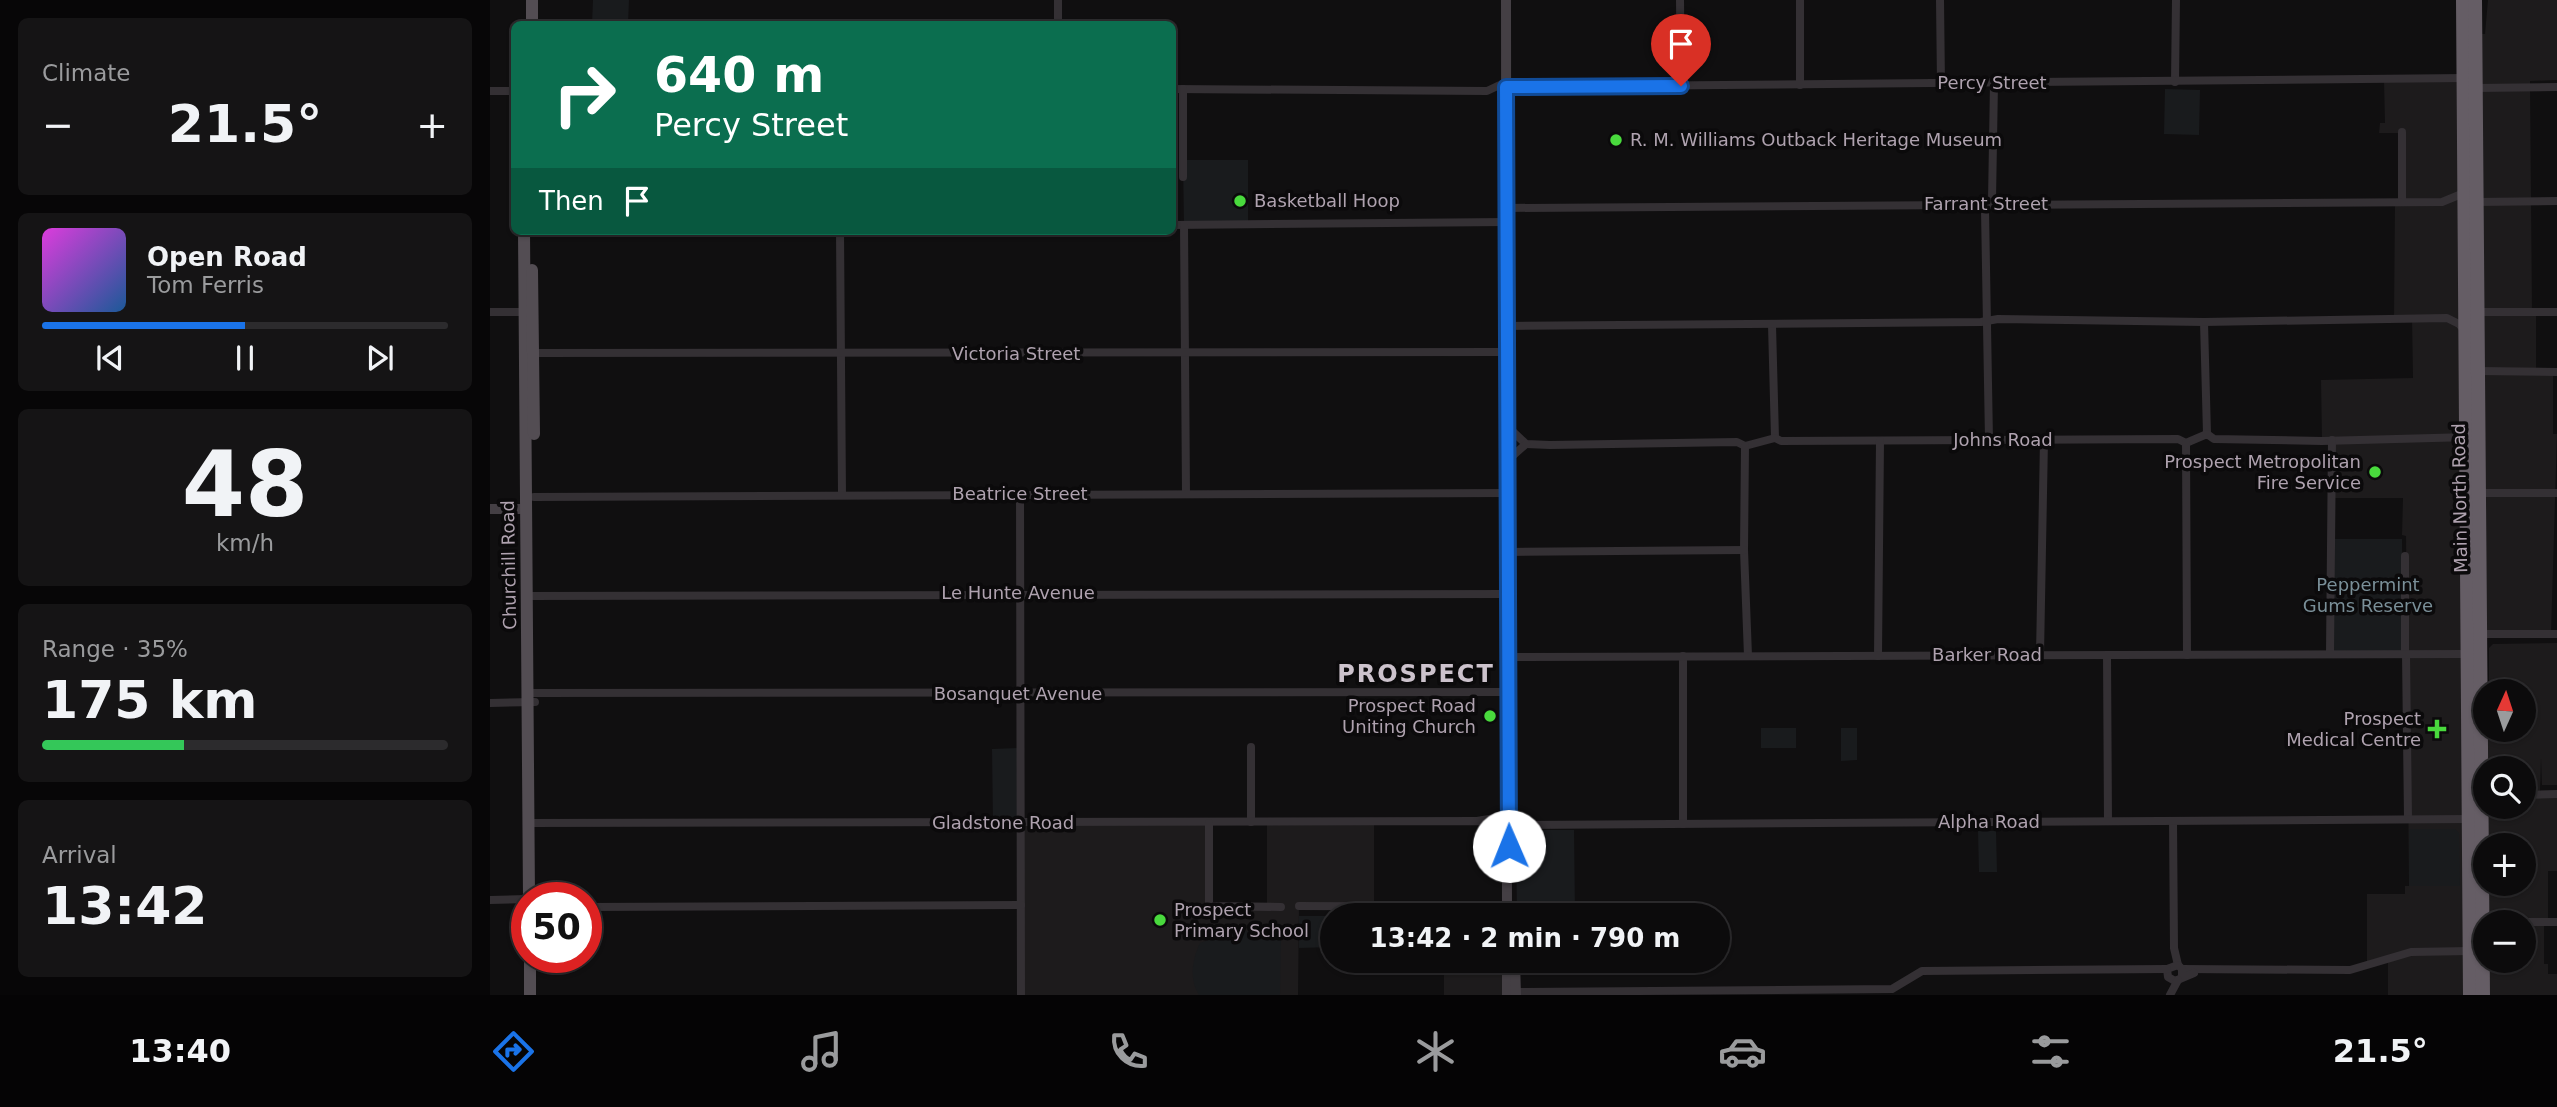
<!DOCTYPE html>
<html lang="en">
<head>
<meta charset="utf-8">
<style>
	:root { --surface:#0c0b0c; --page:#151415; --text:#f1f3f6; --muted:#9a9b9d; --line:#2c2b2d; --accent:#1a73e8 }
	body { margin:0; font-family:"DejaVu Sans",sans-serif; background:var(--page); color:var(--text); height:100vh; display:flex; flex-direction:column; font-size:26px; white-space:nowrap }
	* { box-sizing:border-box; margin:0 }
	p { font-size:23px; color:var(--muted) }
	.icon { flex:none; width:38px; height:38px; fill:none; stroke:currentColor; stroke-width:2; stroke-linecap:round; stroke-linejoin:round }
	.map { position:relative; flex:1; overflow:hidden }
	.side { display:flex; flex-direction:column; gap:18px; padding:18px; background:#070607; width:490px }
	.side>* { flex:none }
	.top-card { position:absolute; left:21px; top:21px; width:665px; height:214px; border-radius:10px; box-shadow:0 2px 5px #0004,0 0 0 2px var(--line); background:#0b6e4f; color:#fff; overflow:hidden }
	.needle { width:46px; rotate:3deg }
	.buttons { position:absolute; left:1983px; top:679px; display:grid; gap:14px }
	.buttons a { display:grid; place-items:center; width:63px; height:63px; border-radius:50%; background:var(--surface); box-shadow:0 2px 5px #0004,0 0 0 2px var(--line); font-size:35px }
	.speed { position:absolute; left:21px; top:882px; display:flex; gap:14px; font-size:35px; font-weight:700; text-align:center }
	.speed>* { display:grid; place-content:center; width:91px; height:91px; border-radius:50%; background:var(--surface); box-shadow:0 2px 5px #0004,0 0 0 2px var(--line); line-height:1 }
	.speed .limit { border:10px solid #d22; background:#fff; color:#111 }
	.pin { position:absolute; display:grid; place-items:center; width:60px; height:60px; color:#fff; margin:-72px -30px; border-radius:50% 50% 50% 0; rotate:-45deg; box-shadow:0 0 7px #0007 }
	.pin .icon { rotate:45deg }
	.me { position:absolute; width:77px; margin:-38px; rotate:359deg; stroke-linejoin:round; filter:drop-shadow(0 0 5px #0008) }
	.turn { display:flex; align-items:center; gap:24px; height:147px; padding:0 28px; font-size:32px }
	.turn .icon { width:91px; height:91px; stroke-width:2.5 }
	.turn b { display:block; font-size:49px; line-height:60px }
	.then { display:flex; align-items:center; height:66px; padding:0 28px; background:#0003; gap:14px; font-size:26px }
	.big { font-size:52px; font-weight:700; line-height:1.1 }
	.side .card { flex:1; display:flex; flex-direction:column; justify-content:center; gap:10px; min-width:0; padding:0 24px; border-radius:10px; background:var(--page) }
	.side .dial { align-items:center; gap:0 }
	.dial b { font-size:91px; line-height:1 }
	.song { display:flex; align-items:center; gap:21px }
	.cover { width:84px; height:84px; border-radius:10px; background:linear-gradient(135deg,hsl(300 70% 55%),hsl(210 70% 35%)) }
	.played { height:7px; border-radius:4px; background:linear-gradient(90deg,var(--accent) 50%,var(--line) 50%) }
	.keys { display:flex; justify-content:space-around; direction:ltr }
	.heat { display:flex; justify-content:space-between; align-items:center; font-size:38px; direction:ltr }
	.charge { height:10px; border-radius:5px; background:linear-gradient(90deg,#34c759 35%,var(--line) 0) }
	.trip { position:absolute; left:830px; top:903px; width:410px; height:70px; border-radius:35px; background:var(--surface); box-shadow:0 2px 5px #0004,0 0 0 2px var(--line); font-weight:700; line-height:70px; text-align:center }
	.tabs { display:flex; height:112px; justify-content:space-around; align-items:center; background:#050405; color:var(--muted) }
	.tabs .icon { width:49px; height:49px }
	.tabs .active { color:var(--accent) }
	.tabs b { font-size:32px; color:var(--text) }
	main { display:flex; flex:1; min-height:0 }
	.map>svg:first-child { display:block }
	.built { fill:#1d1b1c; fill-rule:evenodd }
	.green { fill:#191b1d }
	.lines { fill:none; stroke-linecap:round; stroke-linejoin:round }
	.street { stroke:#343034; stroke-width:8 }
	.secondary { stroke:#443f44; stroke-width:10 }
	.primary { stroke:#534d53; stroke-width:12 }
	.highway { stroke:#655d65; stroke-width:14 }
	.route-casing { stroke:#114b97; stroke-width:18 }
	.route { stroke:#1a73e8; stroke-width:12 }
	.poi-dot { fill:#49da3d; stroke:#0b0a0b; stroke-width:2.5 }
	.labels { text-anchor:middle; stroke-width:7; stroke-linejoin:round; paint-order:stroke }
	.street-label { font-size:18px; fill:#afa2af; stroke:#0b0a0b }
	.poi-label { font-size:18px; fill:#afa2af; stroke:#0b0a0b; text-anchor:start }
	.park-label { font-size:18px; fill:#7a8f98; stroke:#0b0a0b }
	.district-label { font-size:24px; font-weight:bold; letter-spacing:2px; fill:#ccc2cc; stroke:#0b0a0b }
</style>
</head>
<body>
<main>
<section class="side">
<div class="card"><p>Climate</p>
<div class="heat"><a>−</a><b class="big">21.5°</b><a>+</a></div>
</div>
<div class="card">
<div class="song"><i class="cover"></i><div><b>Open Road</b><p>Tom Ferris</p></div></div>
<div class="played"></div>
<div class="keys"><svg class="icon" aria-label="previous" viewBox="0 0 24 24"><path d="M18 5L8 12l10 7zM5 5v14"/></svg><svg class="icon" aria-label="pause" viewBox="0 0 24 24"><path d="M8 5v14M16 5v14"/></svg><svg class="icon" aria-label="next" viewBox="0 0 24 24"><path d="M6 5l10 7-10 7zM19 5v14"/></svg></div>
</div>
<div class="card dial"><b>48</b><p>km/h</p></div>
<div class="card"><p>Range · 35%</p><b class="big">175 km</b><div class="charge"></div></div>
<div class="card"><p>Arrival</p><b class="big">13:42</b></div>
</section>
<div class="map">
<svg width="2067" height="995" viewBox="0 0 2067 995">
	<rect width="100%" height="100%" fill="#100f10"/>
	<g class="built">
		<path d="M1998,0h69v80l-27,1 2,230 4,1v59l17,1v62h4l-6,200h-76l10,96h39v-39h-35v-43l4,-4 64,-1v142h-15l-1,-27 -1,36h17v77h-9v51l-4,1v41h4v10h9v21h-169v-36l-21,6v-71h38v-8h4l-3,-350 -4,-1 1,-37h-71v-57h-10l-1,-61 92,-2 -1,-60 -18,-1 1,-115h5v-69h-21l1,-10h5l-1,-42 86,-1v-46h15zM1995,768h39v39h-39zM1995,845h39v39h-39zM1995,922h39v39h-39z"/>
		<polygon points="777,822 884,822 884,906 809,907 808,995 531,995 531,823 719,823 719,906 777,906"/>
		<rect x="954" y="961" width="63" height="34"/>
	</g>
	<g class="green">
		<polygon points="103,0 139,0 138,24 102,24"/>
		<polygon points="1675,89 1710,90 1709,135 1674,134"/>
		<polygon points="693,160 758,160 758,224 694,225"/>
		<polygon points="1845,539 1912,539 1913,652 1843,653"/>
		<rect x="1271" y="728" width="35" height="20"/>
		<polygon points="1351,728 1367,728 1367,760 1351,761"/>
		<polygon points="531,748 531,823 503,822 502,749"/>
		<polygon points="1919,829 1965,829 1969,833 1970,886 1919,886"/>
		<polygon points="1034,830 1084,830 1085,915 1027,915 1026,838"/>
		<polygon points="1488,831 1506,831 1507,872 1489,872"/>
		<polygon points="842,915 842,947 809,948 809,916 847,915"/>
		<path d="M747,930l44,6 -1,59h-81c-10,-16 -7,-35 1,-52z"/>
	</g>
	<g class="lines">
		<g class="street">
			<polyline points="568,0 568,24"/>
			<polyline points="1190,0 1191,86"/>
			<polyline points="1310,0 1310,85"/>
			<polyline points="1450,0 1451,84"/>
			<polyline points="1685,82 1686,0"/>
			<polyline points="1016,87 1975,78"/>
			<polyline points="1985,88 2067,87"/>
			<polyline points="682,89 997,91 1016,82"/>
			<polyline points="693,89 693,177"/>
			<polyline points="0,91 24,91"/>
			<polyline points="1912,202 1912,132"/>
			<polyline points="1986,202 2067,201"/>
			<polyline points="1016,208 1952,202 1974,193"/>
			<polyline points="682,225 1017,222"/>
			<polyline points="694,225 696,494"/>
			<polyline points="350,231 352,494"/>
			<polyline points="0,312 39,312"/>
			<polyline points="1988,312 2067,312"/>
			<polyline points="1714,322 1717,434"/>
			<polyline points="1282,325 1285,438"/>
			<polyline points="1017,326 1491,322 1508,319 1714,322 1957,318 1969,324 1975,331"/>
			<polyline points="40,353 1017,352"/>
			<polyline points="1988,371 2067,372"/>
			<polyline points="1018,427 1036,444 1060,445 1247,442 1255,446 1285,438 1291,441 1688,439 1696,443 1717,434 1724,439 1832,441 1980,437"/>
			<polyline points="1499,440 1495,210 1502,200 1504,83"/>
			<polyline points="1696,443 1697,655"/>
			<polyline points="1255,446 1254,550 1258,656"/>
			<polyline points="1018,460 1036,444"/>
			<polyline points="1986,493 2067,493"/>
			<polyline points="530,494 531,995"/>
			<polyline points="44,497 1017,493"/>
			<polyline points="1018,552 1254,550"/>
			<polyline points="1915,556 1915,654"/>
			<polyline points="37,596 1018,594"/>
			<polyline points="1991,634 2067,634"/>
			<polyline points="1840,654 1842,440"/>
			<polyline points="1916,654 1918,819"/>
			<polyline points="1550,655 1554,440"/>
			<polyline points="1617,655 1618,821"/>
			<polyline points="1193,656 1193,824"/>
			<polyline points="1388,656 1390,441"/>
			<polyline points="1017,657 1978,654"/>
			<polyline points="38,693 1018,692"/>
			<polyline points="0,703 45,702"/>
			<polyline points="761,747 761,822"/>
			<polyline points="2034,795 2067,794"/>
			<polyline points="987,821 1011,817 1018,811"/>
			<polyline points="1683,821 1684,948 1688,965"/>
			<polyline points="38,823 987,821 1010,824 1019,831"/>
			<polyline points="719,823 719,906 791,907"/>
			<polyline points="1018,825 1979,819"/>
			<polyline points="0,900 37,899"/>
			<polyline points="809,906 1018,907"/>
			<polyline points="96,907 531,905"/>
			<polyline points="1993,922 2067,922"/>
			<polyline points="1692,969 1860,970 1921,952 1980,951"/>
			<polyline points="1692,976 1692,969 1688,965 1677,969 1678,977 1685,981 1704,973"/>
			<polyline points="1024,992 1402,989 1432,971 1677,969"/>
			<polyline points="1680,995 1688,980"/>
		</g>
		<g class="secondary">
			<polyline points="1016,0 1017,915"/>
			<polyline points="0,509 35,509"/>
			<polyline points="1017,961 1017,995"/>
			<polyline points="1025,961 1026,995"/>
		</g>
		<g class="primary">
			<polyline points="42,0 42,24"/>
			<polyline points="34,231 39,898"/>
			<polyline points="42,270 44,434"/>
			<polyline points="40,957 40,995"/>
		</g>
		<g class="highway">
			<polyline points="1973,0 1980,995"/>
			<polyline points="1985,0 1993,995"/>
		</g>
	</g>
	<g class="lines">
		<defs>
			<polyline id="route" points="1019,846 1016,87 1191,86"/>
		</defs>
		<use href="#route" class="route-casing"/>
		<use href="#route" class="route"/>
	</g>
	<g class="poi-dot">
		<circle cx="1126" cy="140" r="7"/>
		<circle cx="750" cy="201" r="7"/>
		<circle cx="1885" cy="472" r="7"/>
		<circle cx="1000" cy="716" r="7"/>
		<path d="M1943.5 718.5h7v7h7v7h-7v7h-7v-7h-7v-7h7z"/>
		<circle cx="670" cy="920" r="7"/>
	</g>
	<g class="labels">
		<g class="street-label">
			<text x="1502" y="89">Percy Street</text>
			<text x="1496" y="210">Farrant Street</text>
			<text x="526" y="360">Victoria Street</text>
			<text x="1513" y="446">Johns Road</text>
			<text x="530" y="500">Beatrice Street</text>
			<text transform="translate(1970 498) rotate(-91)" y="6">Main North Road</text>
			<text transform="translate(19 565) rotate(-91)" y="6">Churchill Road</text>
			<text x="528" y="599">Le Hunte Avenue</text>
			<text x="1497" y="661">Barker Road</text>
			<text x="528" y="700">Bosanquet Avenue</text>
			<text x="1499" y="828">Alpha Road</text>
			<text x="513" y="829">Gladstone Road</text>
		</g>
		<g class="poi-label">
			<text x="1140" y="146">R. M. Williams Outback Heritage Museum</text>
			<text x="764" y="207">Basketball Hoop</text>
			<text x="1871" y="468" text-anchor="end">Prospect Metropolitan<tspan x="1871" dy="21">Fire Service</tspan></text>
			<text x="986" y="712" text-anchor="end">Prospect Road<tspan x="986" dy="21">Uniting Church</tspan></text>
			<text x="1931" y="725" text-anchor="end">Prospect<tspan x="1931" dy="21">Medical Centre</tspan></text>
			<text x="684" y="916">Prospect<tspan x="684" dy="21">Primary School</tspan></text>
		</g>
		<g class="park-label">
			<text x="1878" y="591">Peppermint<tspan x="1878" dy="21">Gums Reserve</tspan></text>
		</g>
		<g class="district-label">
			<text x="926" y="682">PROSPECT</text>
		</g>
	</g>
</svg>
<div class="buttons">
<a><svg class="needle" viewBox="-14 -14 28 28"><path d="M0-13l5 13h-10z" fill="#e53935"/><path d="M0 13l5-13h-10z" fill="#9a9b9d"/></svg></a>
<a><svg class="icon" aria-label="search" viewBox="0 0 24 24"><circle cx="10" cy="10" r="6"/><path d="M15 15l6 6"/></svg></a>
<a>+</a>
<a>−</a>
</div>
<div class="speed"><div class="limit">50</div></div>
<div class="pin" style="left:1191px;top:86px;background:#d93025"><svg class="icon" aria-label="arrive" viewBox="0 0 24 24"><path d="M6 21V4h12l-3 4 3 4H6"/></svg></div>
<svg class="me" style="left:1019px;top:846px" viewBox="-20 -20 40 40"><circle r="19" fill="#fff"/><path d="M0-13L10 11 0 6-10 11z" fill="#1a73e8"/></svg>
<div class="trip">13:42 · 2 min · 790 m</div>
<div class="top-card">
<div class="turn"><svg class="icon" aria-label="right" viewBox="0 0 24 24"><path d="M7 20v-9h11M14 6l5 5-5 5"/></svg><div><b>640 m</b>Percy Street</div></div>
<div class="then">Then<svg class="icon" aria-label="arrive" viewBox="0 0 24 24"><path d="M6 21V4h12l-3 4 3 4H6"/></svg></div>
</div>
</div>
</main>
<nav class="tabs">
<b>13:40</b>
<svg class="icon active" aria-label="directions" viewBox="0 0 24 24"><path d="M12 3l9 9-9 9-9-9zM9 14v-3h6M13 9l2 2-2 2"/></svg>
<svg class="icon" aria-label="music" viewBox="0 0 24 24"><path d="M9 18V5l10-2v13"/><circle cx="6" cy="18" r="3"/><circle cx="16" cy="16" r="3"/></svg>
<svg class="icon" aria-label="phone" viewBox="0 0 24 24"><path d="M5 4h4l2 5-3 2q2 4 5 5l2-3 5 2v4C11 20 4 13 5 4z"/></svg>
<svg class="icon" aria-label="climate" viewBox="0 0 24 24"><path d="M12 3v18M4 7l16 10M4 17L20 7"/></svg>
<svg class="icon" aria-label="car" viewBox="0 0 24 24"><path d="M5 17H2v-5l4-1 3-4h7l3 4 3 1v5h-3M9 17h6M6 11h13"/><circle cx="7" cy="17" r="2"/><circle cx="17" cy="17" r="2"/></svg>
<svg class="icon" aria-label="filters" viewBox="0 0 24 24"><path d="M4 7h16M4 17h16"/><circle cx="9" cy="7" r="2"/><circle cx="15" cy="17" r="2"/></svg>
<b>21.5°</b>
</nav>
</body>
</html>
